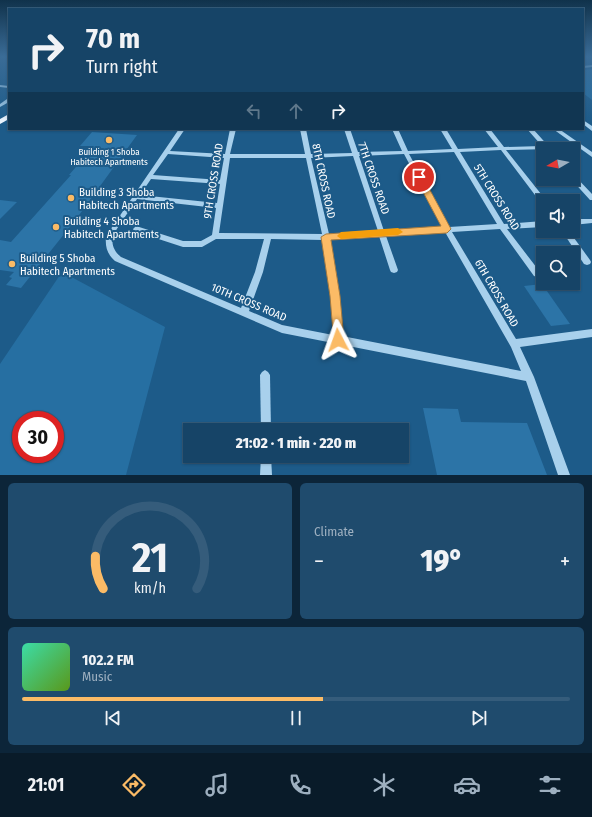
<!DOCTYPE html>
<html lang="en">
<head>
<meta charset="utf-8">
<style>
	:root { --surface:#164467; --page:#1f4b6d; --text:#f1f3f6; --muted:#9eb0c0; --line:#355c7b; --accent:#fbbb66 }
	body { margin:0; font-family:"Fira Sans Condensed",sans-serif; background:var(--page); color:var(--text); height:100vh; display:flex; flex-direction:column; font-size:15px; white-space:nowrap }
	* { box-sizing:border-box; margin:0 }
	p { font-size:13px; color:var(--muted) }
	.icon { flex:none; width:22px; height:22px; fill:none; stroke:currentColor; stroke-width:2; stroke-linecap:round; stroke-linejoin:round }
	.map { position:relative; height:475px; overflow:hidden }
	.drawer { display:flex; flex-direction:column; gap:8px; padding:8px; background:#0c2539; flex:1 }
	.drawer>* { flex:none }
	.hud { position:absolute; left:8px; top:8px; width:576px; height:122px; border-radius:0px; box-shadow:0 1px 3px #0004,0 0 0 1px var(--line); background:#164467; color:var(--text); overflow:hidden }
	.needle { width:26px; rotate:260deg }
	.tools { position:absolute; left:536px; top:142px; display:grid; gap:8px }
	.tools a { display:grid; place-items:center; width:44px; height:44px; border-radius:0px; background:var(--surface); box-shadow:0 1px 3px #0004,0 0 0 1px var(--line); font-size:20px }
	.speed { position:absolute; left:12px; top:411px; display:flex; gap:8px; font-size:20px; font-weight:700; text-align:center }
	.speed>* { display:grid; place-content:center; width:52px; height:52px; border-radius:50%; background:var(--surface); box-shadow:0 1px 3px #0004,0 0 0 1px var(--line); line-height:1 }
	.speed .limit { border:6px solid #d22; background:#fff; color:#111 }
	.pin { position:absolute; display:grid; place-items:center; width:34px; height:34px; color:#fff; margin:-17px; border:2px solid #fff; border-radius:50%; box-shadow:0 1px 4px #0007 }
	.me { position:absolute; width:44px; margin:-22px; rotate:356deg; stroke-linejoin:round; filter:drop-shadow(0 0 3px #0008) }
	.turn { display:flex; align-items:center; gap:14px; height:84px; padding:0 12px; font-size:18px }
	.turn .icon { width:52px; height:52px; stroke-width:2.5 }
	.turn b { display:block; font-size:28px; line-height:34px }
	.lanes { display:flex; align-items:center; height:38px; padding:0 12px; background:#0003; justify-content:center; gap:20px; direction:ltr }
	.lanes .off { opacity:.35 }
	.big { font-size:30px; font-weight:800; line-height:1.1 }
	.drawer .card { flex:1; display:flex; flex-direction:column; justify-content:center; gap:6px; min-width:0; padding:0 14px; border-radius:6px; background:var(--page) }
	.drawer .dial { align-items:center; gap:0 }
	.dial svg { height:104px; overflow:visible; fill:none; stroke:var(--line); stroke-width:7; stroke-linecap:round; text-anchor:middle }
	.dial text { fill:var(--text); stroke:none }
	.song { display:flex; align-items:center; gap:12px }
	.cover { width:48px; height:48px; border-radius:6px; background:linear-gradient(135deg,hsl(160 70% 55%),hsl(90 70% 35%)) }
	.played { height:4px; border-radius:2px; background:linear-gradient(90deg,var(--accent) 55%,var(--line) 55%) }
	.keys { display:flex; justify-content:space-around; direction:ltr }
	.heat { display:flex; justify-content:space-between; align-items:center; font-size:22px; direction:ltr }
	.drawer .tiles { flex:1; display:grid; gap:8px; grid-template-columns:1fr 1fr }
	.card:last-child { grid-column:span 2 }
	.trip { position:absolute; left:183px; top:423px; width:226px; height:40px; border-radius:0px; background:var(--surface); box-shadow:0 1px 3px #0004,0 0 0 1px var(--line); font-weight:800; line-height:40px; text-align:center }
	.dock { display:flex; height:64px; justify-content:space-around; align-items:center; background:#091b29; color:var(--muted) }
	.dock .icon { width:28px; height:28px }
	.dock .current { color:var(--accent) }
	.dock b { font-size:18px; color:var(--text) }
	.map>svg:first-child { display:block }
	.green { fill:#266fa2; fill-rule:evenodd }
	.building { fill:#2c74a7 }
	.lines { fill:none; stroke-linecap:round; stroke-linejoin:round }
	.minor { fill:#a8d0ec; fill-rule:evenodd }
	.major { fill:#edf6ff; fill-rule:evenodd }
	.route { fill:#fbbb66; stroke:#a37a42 }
	.slow { fill:#f59e0b }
	.poi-dot { fill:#fbbb66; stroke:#1d5b89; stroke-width:1.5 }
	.labels { text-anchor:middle; stroke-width:4; stroke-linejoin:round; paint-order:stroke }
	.far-poi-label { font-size:9px; fill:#fff; stroke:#1d5b89 }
	.street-label { font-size:11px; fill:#fff; stroke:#1d5b89 }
	.poi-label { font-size:11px; fill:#fff; stroke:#1d5b89; text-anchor:start }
</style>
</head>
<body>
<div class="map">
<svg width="592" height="475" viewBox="0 0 592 475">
	<rect width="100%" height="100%" fill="#1d5b89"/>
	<g class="green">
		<polygon points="592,69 592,100 583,93 583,70"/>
		<path d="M62,272l103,55 -39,148h-126v-111zM21,420h34v34h-34z"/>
	</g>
	<g class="building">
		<polygon points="92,132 137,135 77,218 21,288 6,285 12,278 9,277 14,272 0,270 0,240 11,242 71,175 69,175 94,146 80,146"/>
		<polygon points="0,200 17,202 0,219"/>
		<polygon points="542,284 570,324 551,326 524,286"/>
		<polygon points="423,408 458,409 461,422 527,423 547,475 437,475"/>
	</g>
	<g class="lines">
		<g class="minor">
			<polygon points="592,65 592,67 583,68 583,66"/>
			<polygon points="0,85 9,86 9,88 0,87"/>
			<polygon points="7,99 9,99 9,102 0,107 0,104"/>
			<polygon points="583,120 592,126 592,131 583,124"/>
			<path d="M179,129h6l-15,22 55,3 5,-25h6l-6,25h75l-5,-25h6l5,25 41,-1 -8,-24h6l8,23 44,-1 -10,-22h6l10,22 44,-2 -12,-20h6l12,20 40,-2 -14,-18h6l14,18 38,-1 -15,-17h6l18,20 -45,1 39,49 1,2h-3v2h-2l-40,-53 -41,2 44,72 39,-3v6l-36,2 33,43 1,2 -1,2 -3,1 -3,-1 -34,-47 -48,3 64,107 76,-10v8l-72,10 14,30 36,98h-12l-32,-94 -244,-48 -167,-72c-8,-7 -10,-14 -9,-25zM454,152l43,72 -48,3 -40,-73zM168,154l56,4 -4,22 -67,-5zM404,154l39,73 -59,4 -25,-75zM353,156l25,75 -49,3 -18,-76zM230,158h76l16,76 -103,-1zM151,179l69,5 -3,19 -77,-8zM137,199l79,9 -4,27 -11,6h-18l-47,-15 -3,3 1,2 49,16h19l14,-8h48l-9,33 -14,36 -120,-51c-6,-5 -10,-12 -8,-20 1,-6 20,-31 24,-38zM445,232l66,115 10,24 -179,-35 -5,-48 -7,-49 49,-3 11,34 1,2 3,1 3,-1 1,-2 -12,-34zM271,239l52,1 7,48 3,47 -51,-10 -33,-14 14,-39z"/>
			<polygon points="553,129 559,129 592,152 592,157"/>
			<polygon points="573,175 575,176 592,194 592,200 590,200 571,179 573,179"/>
			<polygon points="573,219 592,219 592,223 573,225"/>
			<polygon points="562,231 569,231 590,260 591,262 590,264 587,265 584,264"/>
			<polygon points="265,370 268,372 270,375 271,430 261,430 260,375 262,372"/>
			<polygon points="261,456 271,456 272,475 260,475"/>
		</g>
		<polygon class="major" points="9,114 9,119 0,124 0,119"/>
	</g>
	<linearGradient id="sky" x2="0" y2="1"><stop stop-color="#10324b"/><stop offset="0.46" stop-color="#3a6c97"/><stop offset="1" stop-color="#3a6c97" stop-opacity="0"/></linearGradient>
	<rect width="592" height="123" fill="url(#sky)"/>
	<polygon class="route" points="419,175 423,177 451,229 447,233 331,240 340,296 344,340 342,344 338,346 334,344 330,296 321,237 326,234 441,226 415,177"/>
	<polygon class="slow" points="398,228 403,232 398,235 341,239 337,236 341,232"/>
	<g class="poi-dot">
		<circle cx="109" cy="140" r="4"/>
		<circle cx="71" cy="198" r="4"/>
		<circle cx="56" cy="227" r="4"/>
		<circle cx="12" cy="264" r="4"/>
	</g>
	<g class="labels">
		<g class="far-poi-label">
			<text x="109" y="155">Building 1 Shoba<tspan x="109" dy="10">Habitech Apartments</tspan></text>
		</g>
		<g class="street-label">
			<text transform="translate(374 178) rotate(71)" y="4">7TH CROSS ROAD</text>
			<text transform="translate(213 181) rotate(-81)" y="4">9TH CROSS ROAD</text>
			<text transform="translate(324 181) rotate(78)" y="4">8TH CROSS ROAD</text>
			<text transform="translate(497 197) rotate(58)" y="4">5TH CROSS ROAD</text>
			<text transform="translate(497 293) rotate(60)" y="4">6TH CROSS ROAD</text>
			<text transform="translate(249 302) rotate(23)" y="4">10TH CROSS ROAD</text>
		</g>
		<g class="poi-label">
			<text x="79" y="196">Building 3 Shoba<tspan x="79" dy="13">Habitech Apartments</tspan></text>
			<text x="64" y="225">Building 4 Shoba<tspan x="64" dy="13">Habitech Apartments</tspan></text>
			<text x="20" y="262">Building 5 Shoba<tspan x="20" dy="13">Habitech Apartments</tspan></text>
		</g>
	</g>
</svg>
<div class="tools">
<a><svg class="needle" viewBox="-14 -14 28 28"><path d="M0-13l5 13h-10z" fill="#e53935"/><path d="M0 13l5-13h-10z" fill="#9eb0c0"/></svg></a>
<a><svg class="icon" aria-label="sound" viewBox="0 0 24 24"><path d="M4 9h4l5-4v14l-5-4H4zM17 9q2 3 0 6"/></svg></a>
<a><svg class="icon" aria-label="search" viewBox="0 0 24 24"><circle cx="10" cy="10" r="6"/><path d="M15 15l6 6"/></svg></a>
</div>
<div class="speed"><div class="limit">30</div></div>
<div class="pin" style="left:419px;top:177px;background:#d93025"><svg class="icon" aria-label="arrive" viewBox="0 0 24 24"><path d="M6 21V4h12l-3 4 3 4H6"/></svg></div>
<svg class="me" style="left:338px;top:340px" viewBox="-20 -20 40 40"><path d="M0-17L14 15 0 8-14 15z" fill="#fbbb66" stroke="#fff" stroke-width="4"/></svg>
<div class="trip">21:02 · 1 min · 220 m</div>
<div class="hud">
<div class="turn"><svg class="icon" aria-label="right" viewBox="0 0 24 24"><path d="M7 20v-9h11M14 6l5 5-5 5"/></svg><div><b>70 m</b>Turn right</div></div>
<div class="lanes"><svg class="icon off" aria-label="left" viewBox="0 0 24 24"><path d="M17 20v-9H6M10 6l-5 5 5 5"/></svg><svg class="icon off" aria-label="ahead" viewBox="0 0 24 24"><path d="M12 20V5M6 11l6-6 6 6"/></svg><svg class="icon" aria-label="right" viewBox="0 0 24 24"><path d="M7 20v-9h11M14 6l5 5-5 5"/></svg></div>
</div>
</div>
<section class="drawer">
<div class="tiles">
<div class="card dial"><svg viewBox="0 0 100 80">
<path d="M14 69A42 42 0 1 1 86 69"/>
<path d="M14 69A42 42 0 0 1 8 44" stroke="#fbbb66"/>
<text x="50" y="56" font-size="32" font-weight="700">21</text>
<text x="50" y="72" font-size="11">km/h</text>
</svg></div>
<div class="card"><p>Climate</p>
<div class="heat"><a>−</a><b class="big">19°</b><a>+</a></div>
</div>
<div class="card">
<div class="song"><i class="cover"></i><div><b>102.2 FM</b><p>Music</p></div></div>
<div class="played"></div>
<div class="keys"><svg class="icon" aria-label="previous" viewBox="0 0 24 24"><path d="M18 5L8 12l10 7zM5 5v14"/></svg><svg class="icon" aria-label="pause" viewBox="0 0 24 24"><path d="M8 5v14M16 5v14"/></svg><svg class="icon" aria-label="next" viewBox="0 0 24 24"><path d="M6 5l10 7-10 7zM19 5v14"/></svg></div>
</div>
</div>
</section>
<nav class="dock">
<b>21:01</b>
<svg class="icon current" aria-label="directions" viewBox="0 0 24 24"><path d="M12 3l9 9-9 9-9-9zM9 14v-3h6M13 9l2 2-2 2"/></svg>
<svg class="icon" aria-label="music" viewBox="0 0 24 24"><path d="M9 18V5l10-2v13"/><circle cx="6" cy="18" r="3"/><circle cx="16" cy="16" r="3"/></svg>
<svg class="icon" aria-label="phone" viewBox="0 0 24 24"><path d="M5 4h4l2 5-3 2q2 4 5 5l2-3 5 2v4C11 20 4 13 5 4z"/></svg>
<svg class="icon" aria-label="climate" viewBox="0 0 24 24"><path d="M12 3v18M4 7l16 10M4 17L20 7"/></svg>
<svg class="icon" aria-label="car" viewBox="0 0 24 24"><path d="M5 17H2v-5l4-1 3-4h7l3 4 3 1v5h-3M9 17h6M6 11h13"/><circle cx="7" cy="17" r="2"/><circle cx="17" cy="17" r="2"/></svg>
<svg class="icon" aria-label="filters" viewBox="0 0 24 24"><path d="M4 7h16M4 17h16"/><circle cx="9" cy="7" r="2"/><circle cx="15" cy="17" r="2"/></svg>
</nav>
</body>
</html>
